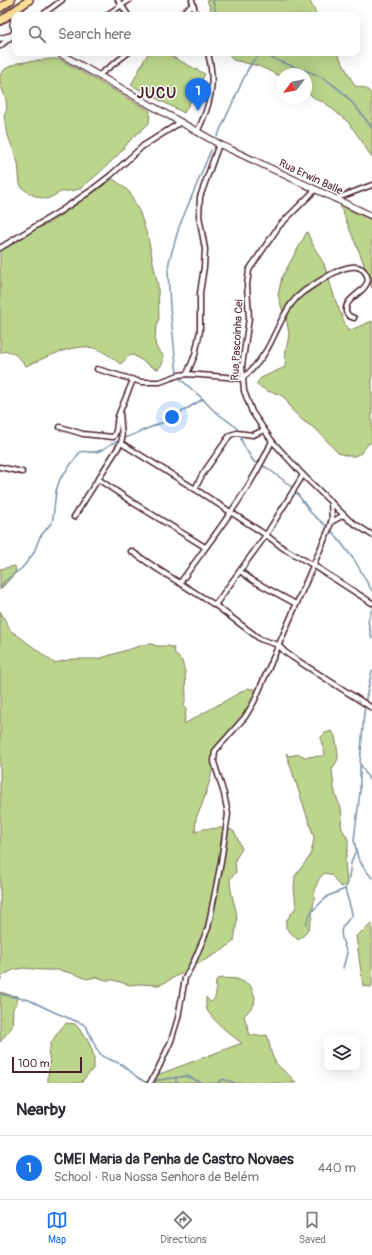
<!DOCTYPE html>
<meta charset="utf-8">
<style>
body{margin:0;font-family:Pangolin,sans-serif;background:#f2f2f3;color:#2b2b33}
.controls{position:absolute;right:12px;bottom:12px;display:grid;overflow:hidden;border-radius:8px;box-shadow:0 4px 16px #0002}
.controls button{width:36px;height:36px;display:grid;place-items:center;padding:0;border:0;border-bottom:1px solid #e1e1e2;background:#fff;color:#2b2b33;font:20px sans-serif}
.compass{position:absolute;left:276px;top:68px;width:36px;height:36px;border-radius:50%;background:#fff;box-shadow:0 4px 16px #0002;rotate:238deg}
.scale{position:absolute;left:12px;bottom:10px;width:70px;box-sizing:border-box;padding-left:4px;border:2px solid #4a1f2b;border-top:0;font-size:11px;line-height:14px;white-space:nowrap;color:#4a1f2b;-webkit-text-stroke:3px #fff;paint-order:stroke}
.you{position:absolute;left:172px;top:417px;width:14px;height:14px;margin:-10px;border:3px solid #fff;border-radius:50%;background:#1a73e8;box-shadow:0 0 0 6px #1a73e833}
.badge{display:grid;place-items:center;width:26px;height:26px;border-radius:50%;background:#1a73e8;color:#fff;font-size:13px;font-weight:700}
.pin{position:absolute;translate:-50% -33px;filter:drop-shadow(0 1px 2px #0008)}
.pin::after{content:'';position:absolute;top:21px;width:14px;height:12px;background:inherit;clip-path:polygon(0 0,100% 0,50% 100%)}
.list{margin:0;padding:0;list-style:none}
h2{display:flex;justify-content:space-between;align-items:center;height:52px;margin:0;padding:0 16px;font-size:17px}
h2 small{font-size:13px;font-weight:400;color:#7c7c81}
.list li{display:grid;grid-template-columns:26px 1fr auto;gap:12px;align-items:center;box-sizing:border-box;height:64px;padding:0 16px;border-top:1px solid #e1e1e2}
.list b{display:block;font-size:15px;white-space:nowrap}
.list p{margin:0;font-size:13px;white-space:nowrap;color:#7c7c81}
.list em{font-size:13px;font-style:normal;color:#7c7c81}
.icon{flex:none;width:22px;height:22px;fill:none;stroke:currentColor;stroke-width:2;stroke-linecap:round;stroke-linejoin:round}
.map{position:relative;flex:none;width:372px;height:1083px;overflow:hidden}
.search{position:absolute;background:#fff;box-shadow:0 4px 16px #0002;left:12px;right:12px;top:12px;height:44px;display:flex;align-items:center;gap:10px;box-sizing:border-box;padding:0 14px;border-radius:8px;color:#7c7c81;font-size:15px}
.sheet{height:116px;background:#fff}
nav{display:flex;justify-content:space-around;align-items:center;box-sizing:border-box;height:56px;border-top:1px solid #e1e1e2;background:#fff;font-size:11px;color:#7c7c81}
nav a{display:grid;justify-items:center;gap:2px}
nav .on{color:#1a73e8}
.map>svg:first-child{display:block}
</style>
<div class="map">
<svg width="372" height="1083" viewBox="0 0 372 1083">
<rect width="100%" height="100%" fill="#fff"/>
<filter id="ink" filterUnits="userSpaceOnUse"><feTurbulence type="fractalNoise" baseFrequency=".025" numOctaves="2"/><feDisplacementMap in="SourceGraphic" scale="8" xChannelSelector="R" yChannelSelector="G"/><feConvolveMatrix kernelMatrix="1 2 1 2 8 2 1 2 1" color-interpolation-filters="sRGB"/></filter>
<g filter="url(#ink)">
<!-- green -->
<g fill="#bbd58c" stroke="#827a5c">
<polygon points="207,0 309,0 317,15 213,15"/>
<polygon points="148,53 165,53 205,74 184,113 131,85"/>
<path d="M228,53H337L355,86C364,87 368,88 372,96V158L361,140L348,122L324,102L317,100L306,91V74H282V77L259,66L233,60Z"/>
<polygon points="51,59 59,59 150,111 149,123 142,130 133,137 117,156 97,175 81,188 76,190 61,192 47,199 38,197 31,194 22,188 20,184 18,163 6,130 4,114 7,109 6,100 0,83 0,75 5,69 17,63"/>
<path d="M113,179L123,186L130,193L140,213L148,238L158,286L159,318L156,328L155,341L156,347L163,355C164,360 163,365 158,369L154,368L133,355C126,356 126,361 120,364C114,359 102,350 94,348C72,343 46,358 26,366C19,358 11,347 0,353V249L33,230L48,224Z"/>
<polygon points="340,206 372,220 372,288 362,259"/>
<polygon points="307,232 314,247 324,264 336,302 348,331 372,321 372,442 368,444 361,453 355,456 348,456 338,453 317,430 302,420 292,410 285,398 279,394 267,391 256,384 261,378 285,367 286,350 289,335 287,322 282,309 278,295 282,277"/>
<polygon points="15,566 16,572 0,590 0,569"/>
<polygon points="0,611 11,631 20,637 54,663 73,659 98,659 143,645 152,644 157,646 168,646 174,648 175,654 182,661 185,672 186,697 184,705 186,710 184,724 248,688 257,690 260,695 245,719 232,734 219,748 215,758 210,780 202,805 196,818 195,832 203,829 221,828 232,830 235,833 242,849 235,860 236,872 230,879 231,891 236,911 237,921 234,941 223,950 164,983 159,985 138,984 130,985 113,980 106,980 96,977 87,979 75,974 58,970 42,970 24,968 13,970 2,976 0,981"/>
<path d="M332,731L335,736L338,753V759L332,770L334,788L336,796L341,808L342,818L341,824L342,829L348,839V848L345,861L347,884L342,887C333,883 337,875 325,873C306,884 322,926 298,940L286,928V921L296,907L294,888L295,876L310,856L313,844L314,837L286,753L289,756L299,754L305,757L323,756L325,754L321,741V737L325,733Z"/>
<polygon points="372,924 372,986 371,987 363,986 356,936"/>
<path d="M223,978L237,979L250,985L255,997L254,1005L244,1016L250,1035L259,1036L267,1035C270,1043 270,1052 274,1060C279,1069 290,1074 296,1083H153L157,1075L242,1043C233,1037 208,1017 206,1007C206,1004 206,1000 206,997L209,1001L211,1002C220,996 213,987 217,979Z"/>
<polygon points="0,992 10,995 18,996 17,1003 13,1008 12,1027 0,1042"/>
<path d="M66,1023L75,1024L80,1030L84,1037L87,1038L92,1050L94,1058V1066L92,1070L83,1080L82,1083H48C47,1071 52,1065 48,1052C51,1049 49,1046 51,1043C55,1036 60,1029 66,1023Z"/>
</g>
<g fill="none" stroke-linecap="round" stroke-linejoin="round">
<!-- stream -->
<g stroke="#7890a6" stroke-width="1.5">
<polyline points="214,0 213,2 217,15"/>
<path d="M261,53C271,58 281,62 292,66C302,70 313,72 323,78C343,89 359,110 372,128"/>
<polyline points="217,137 247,71 253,61 261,53"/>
<polyline points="211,150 179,227 169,262 168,270 170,307 177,374 179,378 203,399 213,410 236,427 244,446 254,462 267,468 282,479 294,489 311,513 332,531 355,561 372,591"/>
<path d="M0,587L5,581L22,568L27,562L33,554L40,537L52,522L53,518L56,491L60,479L80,452C85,450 88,453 93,452C101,452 105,448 111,444L168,420L203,399"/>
<polyline points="372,609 368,621 372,639"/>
<polyline points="372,671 366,698 364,713 360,764 360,792 354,840 358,858 364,868 372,878"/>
<polyline points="361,765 372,785"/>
<polyline points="306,924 311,912 328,896 345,889"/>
<polyline points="343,968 347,953 342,939 341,931 343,926 352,915 352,913 345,889 348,883 351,863 355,852"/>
<polyline points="0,994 29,1000 54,1012 83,1024 87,1028 96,1048 102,1056 123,1065 137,1077 145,1082 187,1076 202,1083"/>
<polyline points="176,1083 176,1077"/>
<path d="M218,1083C221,1076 229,1081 235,1083"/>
</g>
<defs>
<g id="street">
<polyline points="118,0 128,15"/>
<polyline points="192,0 196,15"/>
<polyline points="42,15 62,0"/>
<polyline points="107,15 129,0"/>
<polyline points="179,15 193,5"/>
<polyline points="0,46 10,38 15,30"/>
<polyline points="99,75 128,53"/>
<path d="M197,132C211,104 216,83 208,53"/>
<polyline points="315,190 279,226 249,270 247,285 249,318 242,366 244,391 252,412 272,441 303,475 349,520 372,535"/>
<polyline points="335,199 372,185"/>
<polyline points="0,248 62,210 89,192 111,175 143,146 181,122"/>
<path d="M97,369L141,382H160L179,375L187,374L226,377L242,379C251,371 260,361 266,351C275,336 281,317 292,303C300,292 312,286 323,279C332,274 340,268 351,267C361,266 366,270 368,280C365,294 344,297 346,312L349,316L354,318"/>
<polyline points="187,374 195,355 200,331 200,293 204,267 205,249 199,216 200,197 219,144"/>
<polyline points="120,412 122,439 121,443"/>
<path d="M60,427L83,434L113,437C118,432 116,423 118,416L133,380"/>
<polyline points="0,467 22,472"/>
<polyline points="98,479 132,502 205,547"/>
<polyline points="195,489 202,475 230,435 237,433 253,435 264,430"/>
<polyline points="74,517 121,443 195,489 266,535 283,548 313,565 372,603"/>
<polyline points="331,522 344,515"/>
<polyline points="131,551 159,570 215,605 260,639 278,645 285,652 292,657 372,708"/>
<polyline points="240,571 252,580 296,604"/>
<path d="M180,583C212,538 250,491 272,441"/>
<polyline points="215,605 266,535 303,475"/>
<polyline points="150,1083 159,1067 171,1041 178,1018 185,978 194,961 208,928 221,862 228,814 224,794 214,762 215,751 245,717 254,702 329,529 332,519 331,502"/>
</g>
<g id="secondary">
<polyline points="15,10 13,25 15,28"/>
<polyline points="0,38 3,38 15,35"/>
<polyline points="59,53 219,144 372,216"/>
</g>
<g id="highway">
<polyline points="0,8 11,0"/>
<polyline points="0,21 29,0"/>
</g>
</defs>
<!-- street casing -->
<use href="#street" stroke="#4a1f2b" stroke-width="7"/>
<!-- secondary casing -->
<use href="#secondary" stroke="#4a1f2b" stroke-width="8"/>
<!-- highway casing -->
<use href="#highway" stroke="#4a1f2b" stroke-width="10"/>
<!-- street -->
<use href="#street" stroke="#fff" stroke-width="4"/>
<!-- secondary -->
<use href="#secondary" stroke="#fff" stroke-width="5.5"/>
<!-- highway -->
<use href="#highway" stroke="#fbdf96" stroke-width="7"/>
</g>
</g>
<g text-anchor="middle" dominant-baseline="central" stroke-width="3" stroke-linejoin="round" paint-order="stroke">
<!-- street labels -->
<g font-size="11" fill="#4a1f2b" stroke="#fff">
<text transform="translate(311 177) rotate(25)">Rua Erwin Balle</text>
<text transform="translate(237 340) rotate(-87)">Rua Pascoinha Cei</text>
</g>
<!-- district labels -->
<g font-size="15" font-weight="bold" letter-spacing="1" fill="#4a1f2b" stroke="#fff">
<text x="157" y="93">JUCU</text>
</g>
</g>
</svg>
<div class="controls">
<button><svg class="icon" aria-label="layers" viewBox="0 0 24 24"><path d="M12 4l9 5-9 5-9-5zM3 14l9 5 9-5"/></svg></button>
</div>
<svg class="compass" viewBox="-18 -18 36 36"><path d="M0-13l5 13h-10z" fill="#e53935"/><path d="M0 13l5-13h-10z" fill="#7c7c81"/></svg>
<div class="scale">100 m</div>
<div class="you"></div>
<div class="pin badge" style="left:198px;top:111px">1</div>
<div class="search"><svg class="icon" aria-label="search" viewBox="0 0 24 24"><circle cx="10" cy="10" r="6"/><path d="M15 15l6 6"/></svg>Search here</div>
</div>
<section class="sheet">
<h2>Nearby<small></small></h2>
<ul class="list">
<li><span class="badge">1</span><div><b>CMEI Maria da Penha de Castro Novaes</b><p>School · Rua Nossa Senhora de Belém</p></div><em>440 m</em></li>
</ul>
</section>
<nav>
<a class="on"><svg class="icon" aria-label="map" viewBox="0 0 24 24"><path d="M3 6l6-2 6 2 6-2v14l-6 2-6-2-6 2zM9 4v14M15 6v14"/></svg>Map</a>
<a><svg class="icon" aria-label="directions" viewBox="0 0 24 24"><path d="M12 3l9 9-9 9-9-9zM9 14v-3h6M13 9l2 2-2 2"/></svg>Directions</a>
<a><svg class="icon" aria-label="saved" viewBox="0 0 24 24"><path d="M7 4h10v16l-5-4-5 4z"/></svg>Saved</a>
</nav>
